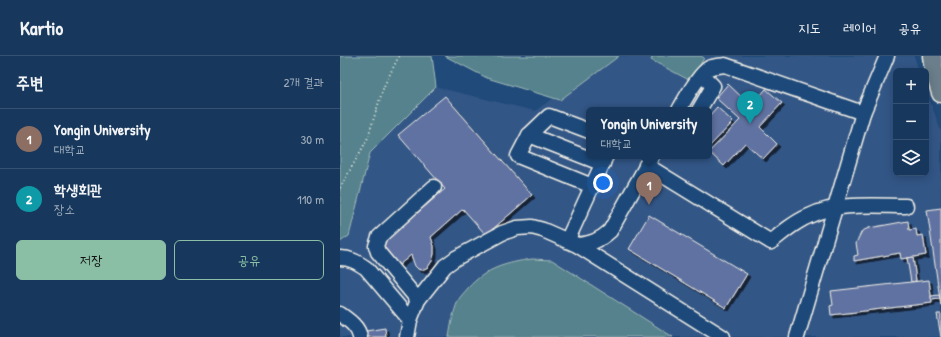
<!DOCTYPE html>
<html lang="ko">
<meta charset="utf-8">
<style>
body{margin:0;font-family:"Patrick Hand","Poor Story",sans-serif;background:#244365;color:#f1f3f6}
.controls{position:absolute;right:12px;top:12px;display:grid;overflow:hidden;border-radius:6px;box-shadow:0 2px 10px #0003}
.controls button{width:36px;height:36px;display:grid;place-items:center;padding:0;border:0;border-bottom:1px solid #365272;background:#17385c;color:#f1f3f6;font:20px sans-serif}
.you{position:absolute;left:263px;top:127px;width:14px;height:14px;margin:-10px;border:3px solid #fff;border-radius:50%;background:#1a73e8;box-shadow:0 0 0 6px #1a73e833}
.badge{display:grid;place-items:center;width:26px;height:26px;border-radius:50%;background:#8abfa5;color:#fff;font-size:13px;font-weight:700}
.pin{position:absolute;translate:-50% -33px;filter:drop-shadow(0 1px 2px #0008)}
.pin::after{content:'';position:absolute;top:21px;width:14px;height:12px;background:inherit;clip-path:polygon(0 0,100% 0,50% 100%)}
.popup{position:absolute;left:246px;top:51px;width:126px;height:52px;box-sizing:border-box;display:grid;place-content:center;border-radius:6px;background:#17385c;filter:drop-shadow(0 1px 3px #0005);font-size:13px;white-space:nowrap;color:#9eacbb}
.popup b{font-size:15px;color:#f1f3f6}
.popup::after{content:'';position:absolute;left:50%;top:100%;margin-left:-8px;border:8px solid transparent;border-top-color:#17385c}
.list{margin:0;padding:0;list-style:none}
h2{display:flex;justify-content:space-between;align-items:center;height:52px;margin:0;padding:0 16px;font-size:17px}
h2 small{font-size:13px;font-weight:400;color:#9eacbb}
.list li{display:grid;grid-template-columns:26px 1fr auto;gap:12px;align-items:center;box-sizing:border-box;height:60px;padding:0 16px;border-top:1px solid #365272}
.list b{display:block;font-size:15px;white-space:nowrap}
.list p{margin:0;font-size:13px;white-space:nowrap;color:#9eacbb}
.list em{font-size:13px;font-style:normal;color:#9eacbb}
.actions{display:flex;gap:8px;padding:12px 16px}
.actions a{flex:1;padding:9px 0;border:1px solid #8abfa5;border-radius:6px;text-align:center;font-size:14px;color:#8abfa5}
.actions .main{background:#8abfa5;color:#111}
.icon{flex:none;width:22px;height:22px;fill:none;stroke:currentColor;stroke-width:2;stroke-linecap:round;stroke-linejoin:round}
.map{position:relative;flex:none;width:601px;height:281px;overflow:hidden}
header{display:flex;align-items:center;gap:24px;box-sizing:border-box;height:56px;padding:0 20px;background:#17385c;border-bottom:1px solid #365272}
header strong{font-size:19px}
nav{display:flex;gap:22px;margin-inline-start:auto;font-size:14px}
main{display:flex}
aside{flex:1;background:#17385c}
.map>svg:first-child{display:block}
</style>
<header>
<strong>Kartio</strong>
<nav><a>지도</a><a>레이어</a><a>공유</a></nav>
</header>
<main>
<aside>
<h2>주변<small>2개 결과</small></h2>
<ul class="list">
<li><span class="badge" style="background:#8d6e63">1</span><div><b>Yongin University</b><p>대학교</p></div><em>30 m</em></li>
<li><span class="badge" style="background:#0f9aa8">2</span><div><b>학생회관</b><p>장소</p></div><em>110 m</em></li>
</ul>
<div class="actions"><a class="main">저장</a><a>공유</a></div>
</aside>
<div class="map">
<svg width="601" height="281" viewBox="0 0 601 281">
<defs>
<filter id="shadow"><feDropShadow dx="3" dy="3" stdDeviation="0" flood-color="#0009"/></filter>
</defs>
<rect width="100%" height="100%" fill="#1f4a7a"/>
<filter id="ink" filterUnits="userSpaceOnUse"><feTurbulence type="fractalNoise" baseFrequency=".025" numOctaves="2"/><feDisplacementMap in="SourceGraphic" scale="8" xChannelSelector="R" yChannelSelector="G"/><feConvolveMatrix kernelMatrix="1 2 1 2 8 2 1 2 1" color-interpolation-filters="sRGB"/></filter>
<g filter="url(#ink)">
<!-- built -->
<path fill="#335686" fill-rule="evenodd" d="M273,0H574L579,15H556V117H586V34L601,75V281H0V186L9,180L30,97L96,31L195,55ZM249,54H369V100H249Z"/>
<!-- green -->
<g fill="#54828c" stroke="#a4baba">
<polygon points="0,0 92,0 96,31 30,97 9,180 0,186"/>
<polygon points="105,0 279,0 220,44 147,22"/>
<polygon points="313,0 361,0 364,2 351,25 311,4"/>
<path d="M192,203L212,204L333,281H109C111,269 113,256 118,245C120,240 125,236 128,232C146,212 166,207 192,203Z"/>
</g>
<!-- building -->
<g fill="#6172a1" stroke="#f4f1e8" filter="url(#shadow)">
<polygon points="388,28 411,50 426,33 442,47 420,71 437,88 423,103 405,87 384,110 369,96 400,64 376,42"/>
<polygon points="105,40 192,139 146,179 123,153 91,181 94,190 94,198 92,205 88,211 82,214 78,213 75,210 71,199 58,210 40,189 105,133 58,79"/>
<polygon points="377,51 393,66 370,90 369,89 369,60"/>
<polygon points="601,152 601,250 587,154"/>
<polygon points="309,159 407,218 386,252 289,193"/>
<polygon points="568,165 569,174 576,173 577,180 583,179 586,199 561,203 560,197 514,205 514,200 518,199 516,187 522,175 529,172"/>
<polygon points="573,201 576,225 571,226 567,202"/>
<polygon points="589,224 592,247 491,259 490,250 493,249 491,235"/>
<polygon points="599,239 600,243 591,244 591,240"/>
<polygon points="597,258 601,258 601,281"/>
<polygon points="45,272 46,281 27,281 26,275"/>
</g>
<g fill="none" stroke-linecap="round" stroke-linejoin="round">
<defs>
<g id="minor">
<path d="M339,54C345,43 359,18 369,12C374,10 380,10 385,9L523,57"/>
<polyline points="359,54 373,30 362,19"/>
<polyline points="249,75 209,60 189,79 178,100 252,130"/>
<polyline points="189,79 263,108"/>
<path d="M306,109L431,186C443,176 455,166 469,160C497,146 535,150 566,150"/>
<polyline points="227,185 266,100"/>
<path d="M237,189C251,188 260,184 270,175L312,100"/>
<path d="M0,202C10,202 17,206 26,212L70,264"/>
<polyline points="78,244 38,196 36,190 39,181 94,131"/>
<path d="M0,258C8,264 18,270 20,281"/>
<polyline points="67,281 70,264 78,244 105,210 116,202 162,177 177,172 192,171 203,174 237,189 383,281"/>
<polyline points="457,281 523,57 547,0"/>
</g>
<polyline id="major" points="592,0 594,14 601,37"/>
</defs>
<!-- minor casing -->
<use href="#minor" stroke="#f4f1e8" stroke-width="17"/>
<!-- major casing -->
<use href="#major" stroke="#f4f1e8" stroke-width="21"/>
<!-- path -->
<polyline stroke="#f4f1e8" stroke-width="2" stroke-dasharray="1 3" stroke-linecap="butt" points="0,132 27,84 44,30 59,0"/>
<!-- minor -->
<use href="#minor" stroke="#1f4a7a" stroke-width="14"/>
<!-- major -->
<use href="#major" stroke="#6b7e8b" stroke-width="18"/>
</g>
</g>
</svg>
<div class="controls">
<button>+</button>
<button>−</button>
<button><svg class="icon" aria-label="layers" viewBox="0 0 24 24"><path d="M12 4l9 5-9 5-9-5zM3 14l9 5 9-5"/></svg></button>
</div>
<div class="you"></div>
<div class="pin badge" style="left:309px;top:149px;background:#8d6e63">1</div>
<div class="popup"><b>Yongin University</b>대학교</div>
<div class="pin badge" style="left:410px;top:68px;background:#0f9aa8">2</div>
</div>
</main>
